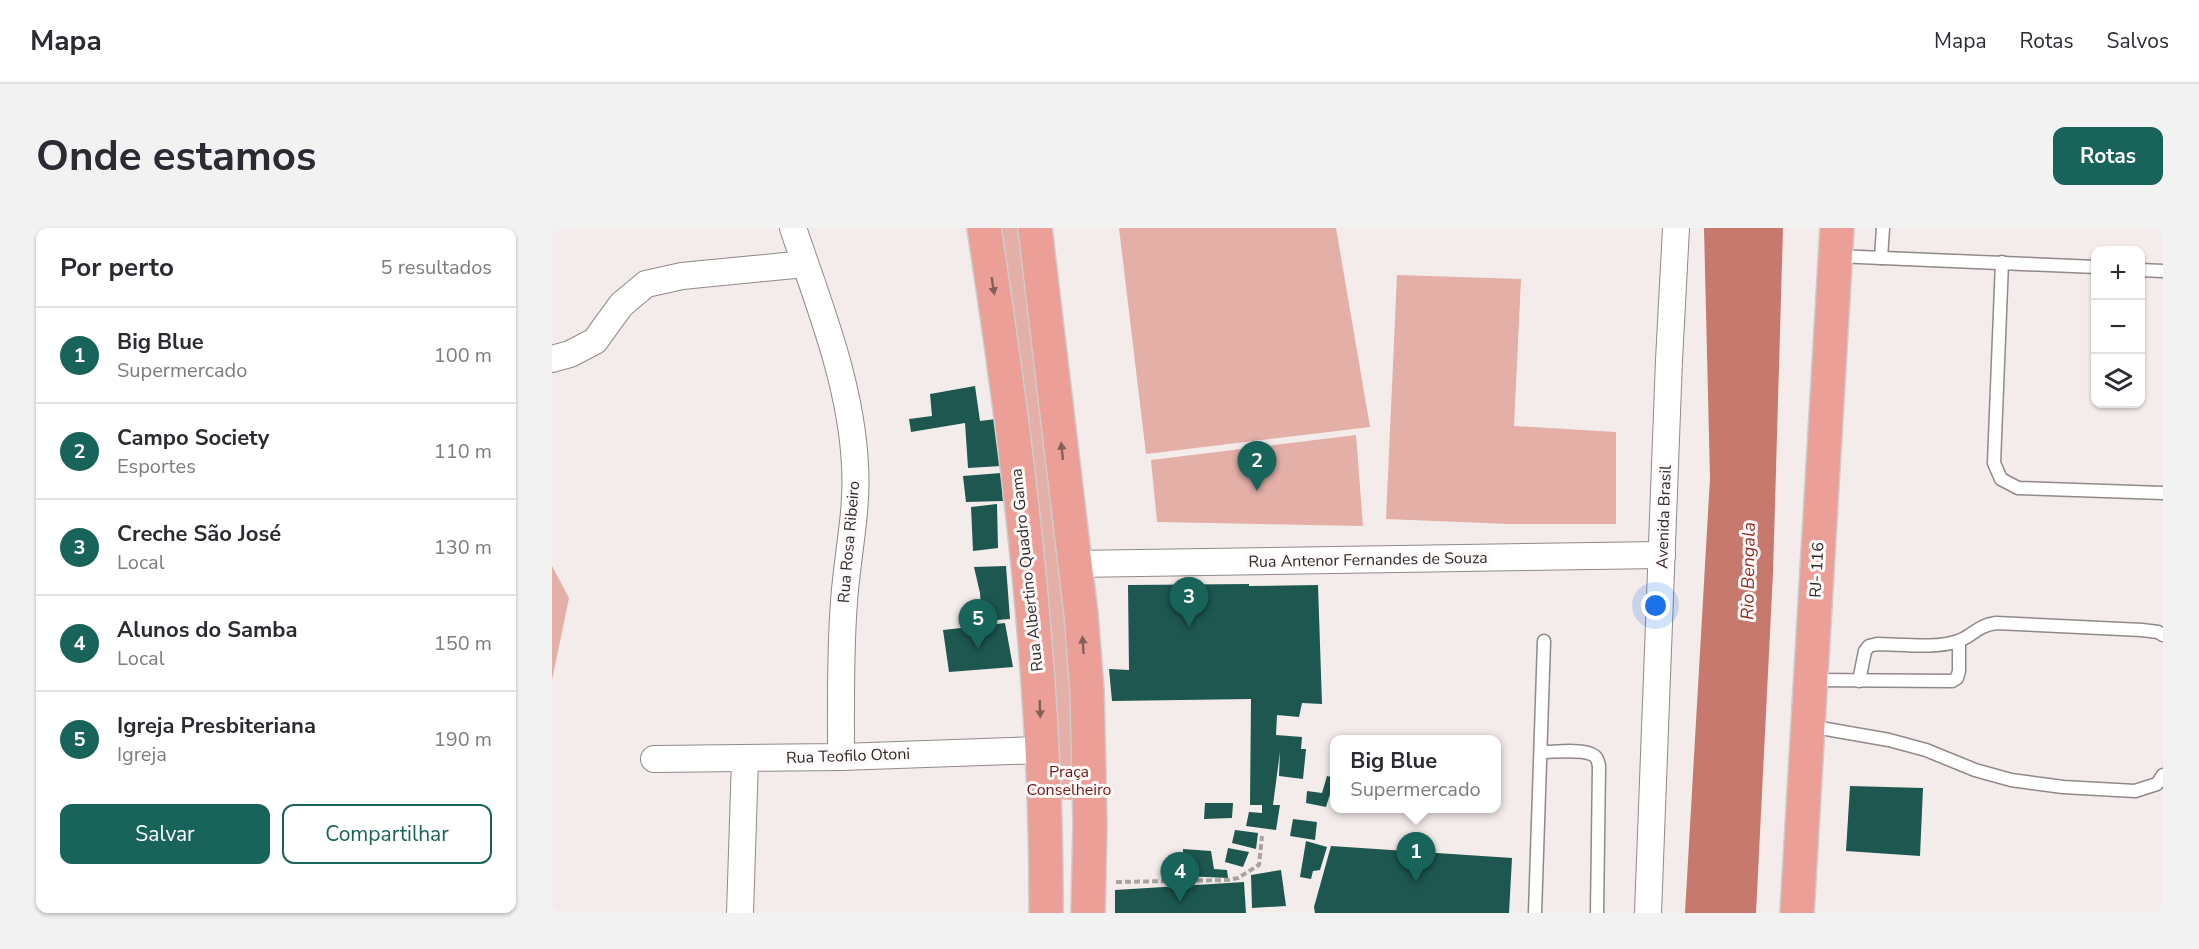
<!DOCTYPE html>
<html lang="pt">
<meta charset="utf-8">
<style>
body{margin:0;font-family:"Nunito Sans",sans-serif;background:#f2f2f3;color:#2b2b33}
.controls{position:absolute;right:18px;top:18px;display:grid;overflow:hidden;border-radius:12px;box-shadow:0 2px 4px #0004}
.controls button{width:54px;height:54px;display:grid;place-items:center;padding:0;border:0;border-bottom:2px solid #e1e1e2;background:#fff;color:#2b2b33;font:30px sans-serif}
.you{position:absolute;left:1104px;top:378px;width:21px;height:21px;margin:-15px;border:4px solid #fff;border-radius:50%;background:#1a73e8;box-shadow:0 0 0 9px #1a73e833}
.badge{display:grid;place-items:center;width:39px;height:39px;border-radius:50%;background:#18645b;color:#fff;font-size:20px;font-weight:700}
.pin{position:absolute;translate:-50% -50px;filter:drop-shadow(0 2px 3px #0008)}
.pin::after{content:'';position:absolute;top:32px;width:21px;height:18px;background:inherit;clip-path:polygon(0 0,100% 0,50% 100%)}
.popup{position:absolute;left:778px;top:507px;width:171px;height:78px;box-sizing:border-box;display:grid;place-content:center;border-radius:12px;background:#fff;filter:drop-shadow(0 2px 4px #0005);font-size:20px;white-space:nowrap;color:#7c7c81}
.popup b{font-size:22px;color:#2b2b33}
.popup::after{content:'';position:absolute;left:50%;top:100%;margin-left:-12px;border:12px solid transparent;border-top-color:#fff}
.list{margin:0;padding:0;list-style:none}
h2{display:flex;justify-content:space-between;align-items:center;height:78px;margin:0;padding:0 24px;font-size:26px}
h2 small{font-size:20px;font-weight:400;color:#7c7c81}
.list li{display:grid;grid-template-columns:39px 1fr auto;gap:18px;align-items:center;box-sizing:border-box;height:96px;padding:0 24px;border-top:2px solid #e1e1e2}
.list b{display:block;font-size:22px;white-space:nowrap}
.list p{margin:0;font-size:20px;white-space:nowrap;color:#7c7c81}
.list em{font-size:20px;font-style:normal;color:#7c7c81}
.actions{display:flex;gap:12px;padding:18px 24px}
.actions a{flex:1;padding:14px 0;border:2px solid #18645b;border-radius:12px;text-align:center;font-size:21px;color:#18645b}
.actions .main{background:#18645b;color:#fff}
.icon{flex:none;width:33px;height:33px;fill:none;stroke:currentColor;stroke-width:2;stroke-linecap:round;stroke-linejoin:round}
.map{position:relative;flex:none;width:1611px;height:685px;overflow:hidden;border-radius:12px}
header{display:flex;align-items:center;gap:36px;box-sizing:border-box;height:84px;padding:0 30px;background:#fff;border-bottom:2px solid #e1e1e2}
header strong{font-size:28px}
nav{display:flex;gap:33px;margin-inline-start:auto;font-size:21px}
.intro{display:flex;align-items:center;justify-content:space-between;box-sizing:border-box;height:144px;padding:0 36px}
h1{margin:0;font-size:42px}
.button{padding:15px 27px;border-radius:12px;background:#18645b;color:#fff;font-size:21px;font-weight:700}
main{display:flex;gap:36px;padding:0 36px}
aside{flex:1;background:#fff;border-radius:12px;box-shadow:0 2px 4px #0004}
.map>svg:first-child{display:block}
</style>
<header>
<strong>Mapa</strong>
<nav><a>Mapa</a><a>Rotas</a><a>Salvos</a></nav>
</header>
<div class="intro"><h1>Onde estamos</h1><a class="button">Rotas</a></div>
<main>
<aside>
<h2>Por perto<small>5 resultados</small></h2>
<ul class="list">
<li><span class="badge">1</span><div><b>Big Blue</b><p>Supermercado</p></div><em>100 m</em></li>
<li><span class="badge">2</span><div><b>Campo Society</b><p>Esportes</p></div><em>110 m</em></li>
<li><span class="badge">3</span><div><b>Creche São José</b><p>Local</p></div><em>130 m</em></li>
<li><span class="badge">4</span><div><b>Alunos do Samba</b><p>Local</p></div><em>150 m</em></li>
<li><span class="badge">5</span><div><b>Igreja Presbiteriana</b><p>Igreja</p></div><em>190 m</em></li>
</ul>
<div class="actions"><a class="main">Salvar</a><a>Compartilhar</a></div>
</aside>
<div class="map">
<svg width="1611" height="685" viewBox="0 0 1611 685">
<rect width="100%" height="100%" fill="#f4eceb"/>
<!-- green -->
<g fill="#e3afa7">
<polygon points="442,0 475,0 537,574 499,570"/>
<polygon points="567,0 784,0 818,199 594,226"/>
<polygon points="845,47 969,51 962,198 1064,204 1064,296 957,296 834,291"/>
<polygon points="804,207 811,298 605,294 599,232"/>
<polygon points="0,338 17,370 0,452"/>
</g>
<!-- water -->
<polygon fill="#c7796e" points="1152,0 1231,0 1221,345 1204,685 1133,685 1158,250"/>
<!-- building -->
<g fill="#1d5750">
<polygon points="423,158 428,193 444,191 449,238 416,240 413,195 359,204 357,191 380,188 378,166"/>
<polygon points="449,245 451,273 414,274 411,248"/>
<polygon points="445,276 446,320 421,323 419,279"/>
<polygon points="454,338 458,391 430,393 428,365 422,339"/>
<polygon points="697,356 697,358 766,357 770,476 750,475 747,489 725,487 724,507 750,509 749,521 754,521 751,551 727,548 728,524 721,577 728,577 724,602 694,598 697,584 710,585 710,577 698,577 699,471 560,473 557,441 577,442 576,357"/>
<polygon points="453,395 461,439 397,444 391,402"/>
<polygon points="775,548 783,550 774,579 754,575 755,563 770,565"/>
<polygon points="1298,558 1371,560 1368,628 1294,623"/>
<polygon points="653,575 681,575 680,590 652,591"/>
<polygon points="741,591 765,594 763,612 738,608"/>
<polygon points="683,602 706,605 704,621 680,615"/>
<polygon points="754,613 775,619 768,642 761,643 759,651 748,649"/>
<polygon points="779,618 960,630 957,685 763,685 762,679"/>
<polygon points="676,620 697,624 691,639 673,634"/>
<polygon points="631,621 659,623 662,641 675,642 676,650 632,648"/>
<polygon points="729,642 734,678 700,680 699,647"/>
<polygon points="692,654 694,685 563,685 563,662"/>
</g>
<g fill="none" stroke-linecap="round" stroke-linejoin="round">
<defs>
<g id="service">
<polyline points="1284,28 1544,39"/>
<polyline points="1329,30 1331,0"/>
<polyline points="1450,34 1442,235 1449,251 1466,260 1611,265"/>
<polyline points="1588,42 1611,43"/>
<polyline points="1258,452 1400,453 1405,450 1407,443 1407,413"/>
<path d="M1307,453L1313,423L1317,418L1325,416C1347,416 1385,421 1406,413C1421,408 1424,398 1444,395L1590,402L1606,404L1611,407"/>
<polyline points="1257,498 1337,512 1374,522 1423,542 1459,552 1511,559 1583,563 1605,556 1611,547"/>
<path d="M990,524C1002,524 1028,521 1039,526C1045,528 1046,533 1047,538L1045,685"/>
<polyline points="983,685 992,413"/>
</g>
<g id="minor">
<path d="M241,0C267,77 299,155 303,237C306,283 295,328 292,374C288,425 289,477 289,529"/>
<polyline points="0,131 18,126 43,113 69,77 94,56 130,48 253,36"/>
<polyline points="522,336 1110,327"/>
<polyline points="102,531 289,529 489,522"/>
<polyline points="188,685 193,531"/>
<polyline points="1096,685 1117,132 1124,0"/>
</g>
<g id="primary">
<path d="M432,0C467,227 495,455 494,685"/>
<polyline points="483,0 529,386 535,463 538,596 536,685"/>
<polyline points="1245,685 1285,0"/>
</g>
</defs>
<!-- service casing -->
<use href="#service" stroke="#908988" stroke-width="15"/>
<!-- minor casing -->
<use href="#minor" stroke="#908988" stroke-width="28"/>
<!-- primary casing -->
<use href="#primary" stroke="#cdcccc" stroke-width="36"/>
<!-- path -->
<polyline stroke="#a9a3a2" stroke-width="4" stroke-dasharray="6 3" stroke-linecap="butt" points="564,654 676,652 686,650 707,637 710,608"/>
<!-- service -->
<use href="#service" stroke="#fff" stroke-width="12"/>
<!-- minor -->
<use href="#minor" stroke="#fff" stroke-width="26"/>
<!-- primary -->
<use href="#primary" stroke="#ec9f97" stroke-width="33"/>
</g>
<!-- one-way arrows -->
<defs><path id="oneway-solid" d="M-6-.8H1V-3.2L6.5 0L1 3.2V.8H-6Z" transform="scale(1.5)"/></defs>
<g fill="#845f5b">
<use href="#oneway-solid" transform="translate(441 58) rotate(81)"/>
<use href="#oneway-solid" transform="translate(510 223) rotate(-96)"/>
<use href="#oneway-solid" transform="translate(531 417) rotate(-94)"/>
<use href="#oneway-solid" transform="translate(488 481) rotate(88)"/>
</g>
<g text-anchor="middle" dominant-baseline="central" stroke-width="6" stroke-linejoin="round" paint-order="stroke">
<!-- street labels -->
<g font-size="16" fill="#2e2b2a" stroke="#fffaf9">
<text transform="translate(1112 289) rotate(-88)">Avenida Brasil</text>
<text transform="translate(297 314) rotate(-85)">Rua Rosa Ribeiro</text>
<text transform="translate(816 332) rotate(-1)">Rua Antenor Fernandes de Souza</text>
<text transform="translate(475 342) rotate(-96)">Rua Albertino Quadro Gama</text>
<text transform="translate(1265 342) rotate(-87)">RJ- 116</text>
<text transform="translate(296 528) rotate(-2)">Rua Teofilo Otoni</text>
</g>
<!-- park labels -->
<g font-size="16" fill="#741510" stroke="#fffaf9">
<text x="517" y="544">Praça<tspan x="517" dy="18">Conselheiro</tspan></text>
</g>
<!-- water labels -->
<g font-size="18" font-style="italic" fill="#8e2f26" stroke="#fffaf9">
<text transform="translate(1196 343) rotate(-89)">Rio Bengala</text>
</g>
</g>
</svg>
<div class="controls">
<button>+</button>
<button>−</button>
<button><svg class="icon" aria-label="layers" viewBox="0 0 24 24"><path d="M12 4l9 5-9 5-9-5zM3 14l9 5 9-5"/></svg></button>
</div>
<div class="you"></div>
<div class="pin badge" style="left:864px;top:654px">1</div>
<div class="popup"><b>Big Blue</b>Supermercado</div>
<div class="pin badge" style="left:705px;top:263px">2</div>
<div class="pin badge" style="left:637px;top:399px">3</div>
<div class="pin badge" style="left:628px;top:674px">4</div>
<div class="pin badge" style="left:426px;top:421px">5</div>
</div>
</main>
